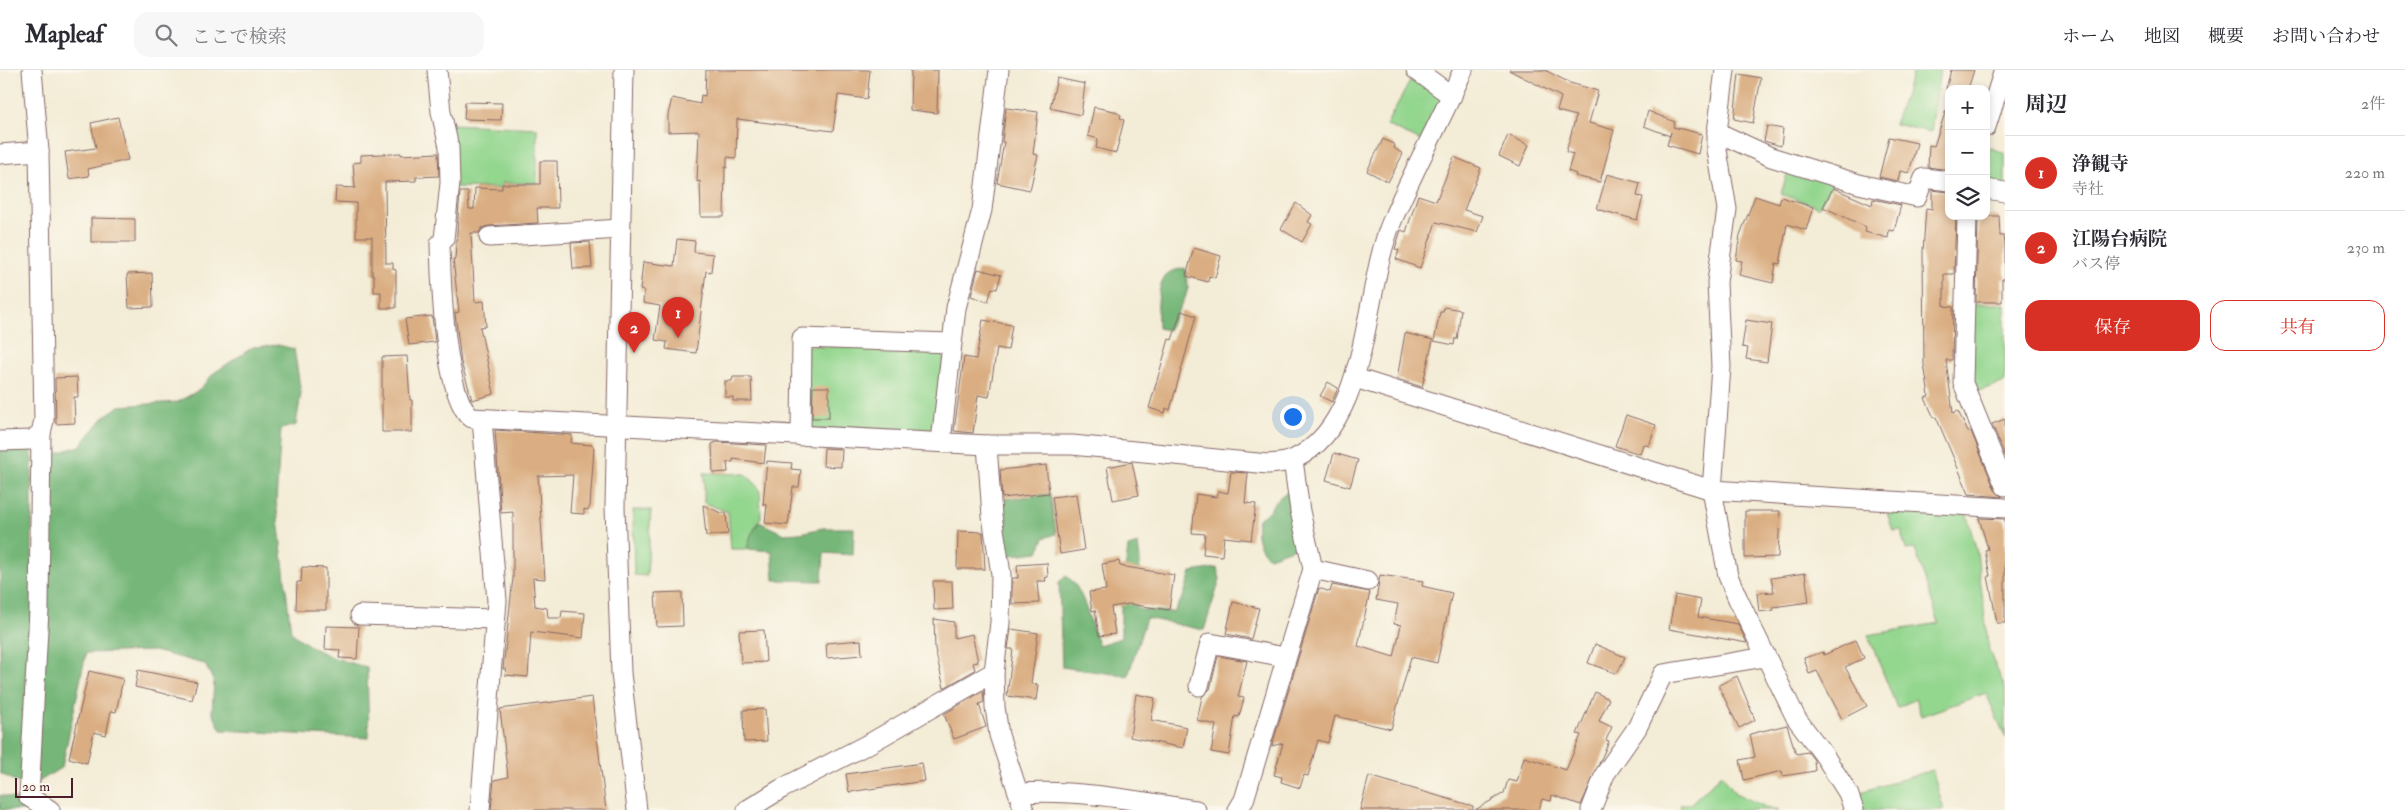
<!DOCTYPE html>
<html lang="ja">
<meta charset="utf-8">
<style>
body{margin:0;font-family:"IM FELL Double Pica","Noto Serif JP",serif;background:#f7f7f7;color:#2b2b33}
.controls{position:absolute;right:15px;top:15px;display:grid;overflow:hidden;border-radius:10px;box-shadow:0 2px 8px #0003}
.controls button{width:45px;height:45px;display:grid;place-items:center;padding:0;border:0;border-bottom:1px solid #e1e1e2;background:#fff;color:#2b2b33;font:25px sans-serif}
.scale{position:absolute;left:15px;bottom:12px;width:58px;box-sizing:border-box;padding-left:5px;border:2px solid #4a1f2b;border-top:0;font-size:14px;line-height:18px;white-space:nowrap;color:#4a1f2b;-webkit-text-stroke:4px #fbf7ec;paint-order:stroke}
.you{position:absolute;left:1292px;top:346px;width:18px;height:18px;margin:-12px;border:4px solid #fff;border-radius:50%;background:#1a73e8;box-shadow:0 0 0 8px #1a73e833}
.badge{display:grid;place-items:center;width:32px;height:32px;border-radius:50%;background:#d93025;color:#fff;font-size:16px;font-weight:700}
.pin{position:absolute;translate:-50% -41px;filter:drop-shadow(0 1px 2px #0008)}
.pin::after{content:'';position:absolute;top:26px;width:18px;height:15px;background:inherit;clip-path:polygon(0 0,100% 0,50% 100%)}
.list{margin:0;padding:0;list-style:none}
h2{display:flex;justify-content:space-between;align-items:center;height:65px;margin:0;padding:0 20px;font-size:21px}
h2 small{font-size:16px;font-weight:400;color:#7c7c81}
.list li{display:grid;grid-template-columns:32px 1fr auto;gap:15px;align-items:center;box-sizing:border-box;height:75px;padding:0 20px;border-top:1px solid #e1e1e2}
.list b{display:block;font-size:19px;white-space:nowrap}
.list p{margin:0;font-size:16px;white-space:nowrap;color:#7c7c81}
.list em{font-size:16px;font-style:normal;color:#7c7c81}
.actions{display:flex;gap:10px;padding:15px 20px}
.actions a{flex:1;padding:11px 0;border:1px solid #d93025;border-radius:15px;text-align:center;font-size:18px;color:#d93025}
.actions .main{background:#d93025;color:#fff}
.icon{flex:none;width:28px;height:28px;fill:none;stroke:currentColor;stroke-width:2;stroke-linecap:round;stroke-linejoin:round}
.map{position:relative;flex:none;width:2005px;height:740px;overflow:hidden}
header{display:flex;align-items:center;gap:30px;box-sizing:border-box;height:70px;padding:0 25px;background:#fff;border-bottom:1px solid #e1e1e2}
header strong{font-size:24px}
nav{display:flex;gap:28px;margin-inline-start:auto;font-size:18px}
.search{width:350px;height:45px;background:#f7f7f7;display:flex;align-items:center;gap:12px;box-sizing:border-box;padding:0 18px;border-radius:15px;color:#7c7c81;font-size:19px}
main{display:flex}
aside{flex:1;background:#fff}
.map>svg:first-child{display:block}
</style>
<header>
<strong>Mapleaf</strong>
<div class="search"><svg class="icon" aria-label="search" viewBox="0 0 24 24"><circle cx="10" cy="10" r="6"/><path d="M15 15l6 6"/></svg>ここで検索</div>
<nav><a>ホーム</a><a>地図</a><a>概要</a><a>お問い合わせ</a></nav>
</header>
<main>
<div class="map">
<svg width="2005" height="740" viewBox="0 0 2005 740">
<rect width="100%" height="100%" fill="#fbf7ec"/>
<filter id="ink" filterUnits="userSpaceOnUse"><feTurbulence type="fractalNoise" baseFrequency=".02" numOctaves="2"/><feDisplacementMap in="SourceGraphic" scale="10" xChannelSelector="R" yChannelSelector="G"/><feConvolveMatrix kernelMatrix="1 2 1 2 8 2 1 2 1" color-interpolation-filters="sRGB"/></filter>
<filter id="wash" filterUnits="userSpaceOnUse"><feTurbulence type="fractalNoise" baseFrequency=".0096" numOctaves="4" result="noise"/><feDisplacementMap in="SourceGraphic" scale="20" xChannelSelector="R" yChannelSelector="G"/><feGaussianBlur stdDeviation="1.12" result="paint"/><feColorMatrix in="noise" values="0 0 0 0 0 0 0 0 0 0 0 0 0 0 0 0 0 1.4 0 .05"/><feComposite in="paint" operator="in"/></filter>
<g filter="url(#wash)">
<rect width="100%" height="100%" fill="#f3ecd6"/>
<!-- green -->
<g fill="#93d68e" stroke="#6e7a5c">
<polygon points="1914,0 1940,0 1931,62 1894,54"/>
<polygon points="1414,4 1441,28 1421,71 1386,55"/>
<polygon points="450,54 537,58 537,113 502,113 502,118 454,117"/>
<polygon points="1988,77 2005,83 2005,115 1986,111"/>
<polygon points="1789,98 1834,111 1819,137 1781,124"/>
<polygon points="1974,234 2005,234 2005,312 1976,322 1971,311"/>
<polygon points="807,276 945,277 934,366 806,359"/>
<polygon points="704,403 745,404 757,415 760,422 761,447 751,465 747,479 731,479 728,442 704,433"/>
<polygon points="1885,436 1966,441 1977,483 1989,581 2005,618 2005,667 1986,623 1921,646 1915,629 1897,638 1868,565 1939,553 1915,479 1906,480 1901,460 1893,461"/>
<polygon points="633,440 651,440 647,506 634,505"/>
<polygon points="1932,700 1944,740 1864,740 1858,723"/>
<polygon points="1722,704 1735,723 1768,738 1779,740 1680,740 1681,734 1690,734"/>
</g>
<!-- forest -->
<g fill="#76b779" stroke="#606b52">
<path d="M1185,198L1188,218L1185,228L1168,260L1158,258C1158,242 1155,213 1170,202C1174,200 1181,199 1185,198Z"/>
<path d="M278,275L294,279L301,323L296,355L281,359L276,431L291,562C315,582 336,590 367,597L369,668L221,660L212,642L214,612L205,594L154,581L86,583L62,697L37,713L48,386L80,376L105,346L119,336L178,332L199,320L214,303L253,277Z"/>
<polygon points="0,375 32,376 32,563 22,715 0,703"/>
<path d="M1293,420L1303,475L1269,487C1258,479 1254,462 1258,449C1275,440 1273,426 1293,420Z"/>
<polygon points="1050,424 1056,464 1044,468 1038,482 1004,486 998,430"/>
<polygon points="759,452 784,464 800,463 823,458 854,458 853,485 824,483 822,511 774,510 772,481 747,479 751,465"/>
<path d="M1138,474L1140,490L1135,534L1141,540L1174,542L1184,525L1191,502L1217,498L1220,509L1204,560L1146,548L1128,606L1062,597L1059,512L1066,506C1084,516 1090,557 1099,575L1121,568V533L1128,477Z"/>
<polygon points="0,725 16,729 31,740 0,740"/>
</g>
<g id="blocks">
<!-- building -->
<g fill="#daae82">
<polygon points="706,0 870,0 867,29 838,25 833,61 737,49 736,88 727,87 727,98 725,97 724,147 701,147 700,111 697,112 699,61 668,62 668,45 672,28 700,34 701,25 705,26"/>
<polygon points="911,0 938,0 937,43 910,40"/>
<polygon points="1509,0 1545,0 1570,13 1598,21 1589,53 1614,60 1600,112 1575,106 1576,104 1568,101 1573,84 1566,82 1576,46 1557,41 1561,27"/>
<polygon points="1951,0 1974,0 1968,19 1946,19"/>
<polygon points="1739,4 1761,8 1753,53 1734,49"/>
<polygon points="1057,8 1085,14 1081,45 1050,38"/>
<polygon points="465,32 502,33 501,50 464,49"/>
<polygon points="1094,37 1114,41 1121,45 1120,48 1124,50 1116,83 1096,78 1098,69 1088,66"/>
<polygon points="1006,38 1038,42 1033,84 1038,85 1030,120 997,113 1004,72 1002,72"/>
<polygon points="1946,40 1949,40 1949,100 1928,97 1929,75 1934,76"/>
<polygon points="1648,41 1675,52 1673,57 1702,64 1698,84 1667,75 1671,62 1670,66 1644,56"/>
<polygon points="118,47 128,90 88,99 89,106 69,109 65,82 96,78 91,53"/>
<polygon points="1767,56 1783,59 1781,76 1764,71"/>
<polygon points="1508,65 1529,75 1520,96 1499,86"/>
<polygon points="1889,67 1917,73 1909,103 1900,101 1898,111 1879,107"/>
<polygon points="1383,69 1395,75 1394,78 1403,84 1388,112 1367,101"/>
<polygon points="401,83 401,85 438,83 439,106 416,107 416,111 385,112 386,193 393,193 393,199 396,200 396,238 381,238 381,222 374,222 374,205 372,205 372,167 356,167 356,133 335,132 336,117 355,118 353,93 361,92 361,85"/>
<polygon points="1454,87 1481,98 1464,140 1483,146 1477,162 1436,152 1420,198 1396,189 1399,180 1395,179 1401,160 1406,162 1418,125 1436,131"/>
<polygon points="540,91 557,91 558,138 537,138 538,153 488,156 482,158 479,163 471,163 475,232 484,231 486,256 480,257 494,324 472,330 461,292 455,243 459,242 453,189 455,189 460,122 468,122 469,139 474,139 475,118 502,119 502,114 540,114"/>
<polygon points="1607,104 1640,113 1637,126 1643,127 1637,150 1597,139"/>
<polygon points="1833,118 1872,135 1873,129 1901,135 1894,161 1889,160 1888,168 1865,162 1866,157 1823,137"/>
<polygon points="1932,120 1949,122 1949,146 1956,146 1954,204 1944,204 1944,236 1953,237 1952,290 1946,290 1953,343 1958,341 1968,362 1971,361 1995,420 2002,427 1969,424 1936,347 1934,348 1925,328 1929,326 1924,294 1923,181 1926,138 1932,139"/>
<polygon points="1755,126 1779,134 1781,127 1813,137 1806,160 1787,154 1780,194 1776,193 1773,213 1739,205 1742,191 1736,190 1740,165"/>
<polygon points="1296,133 1312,145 1308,152 1312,154 1302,172 1281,159"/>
<polygon points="1978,146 1999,146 2000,166 2004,166 2005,176 2005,209 2002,209 2002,232 1976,232"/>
<polygon points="91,148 135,149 135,172 91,172"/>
<polygon points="677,169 695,171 694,182 713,184 711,202 706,201 696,283 666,279 667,272 655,270 660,236 643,233 644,221 640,220 643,192 674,196"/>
<polygon points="590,172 592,198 573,199 571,173"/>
<polygon points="1194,178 1221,186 1215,208 1209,206 1208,212 1186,206"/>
<polygon points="978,199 1001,205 997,219 992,218 988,232 971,226"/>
<polygon points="152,203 153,237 129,238 127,204"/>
<polygon points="1444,237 1461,240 1457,270 1455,268 1454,275 1434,271 1440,242 1443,242"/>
<polygon points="1181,241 1196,246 1170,340 1166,338 1165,343 1149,338 1169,269 1172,270"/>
<polygon points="432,246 435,272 409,275 405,249"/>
<polygon points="983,250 1012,255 1008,280 997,278 989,327 978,325 973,363 954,361 964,287 976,289"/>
<polygon points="1746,250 1772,254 1767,292 1746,289 1748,278 1742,277"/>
<polygon points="1405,263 1433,270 1422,317 1397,309"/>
<polygon points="407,286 410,330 412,330 412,362 382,362 382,287"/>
<polygon points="77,307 78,327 74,327 75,353 56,354 55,308"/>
<polygon points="733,307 751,307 752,331 733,331 733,327 725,327 725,311 732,311"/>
<polygon points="1328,312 1338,318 1332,332 1320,326"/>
<polygon points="813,317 829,317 829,348 812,348"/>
<polygon points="1626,345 1656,355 1649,376 1643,374 1640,384 1615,376"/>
<polygon points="2005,349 2005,386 1992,354"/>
<polygon points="495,360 572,365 571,373 592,375 594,378 590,436 588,440 584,439 584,444 570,443 573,405 538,406 545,509 533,508 535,536 547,538 548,548 561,548 562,541 585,543 583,568 531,562 528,607 505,605 506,599 503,599 513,508 513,442 501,443"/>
<polygon points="717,372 766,375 764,393 733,389 733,392 727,392 728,402 713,403 712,374"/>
<polygon points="824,378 842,379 841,397 823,396"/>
<polygon points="1334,383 1358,390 1350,417 1326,410"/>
<polygon points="767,391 792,393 791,399 801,400 799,417 793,417 788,455 765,453 767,435 763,434"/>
<polygon points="1132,392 1139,425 1113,430 1107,397"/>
<polygon points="1046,395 1049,423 1002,428 1000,400"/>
<polygon points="1231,402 1248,403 1245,433 1256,434 1251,470 1224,467 1222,486 1203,484 1205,464 1192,463 1196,424 1217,427 1218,421 1228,423"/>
<polygon points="1076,424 1084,480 1060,484 1052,427"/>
<polygon points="703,435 721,443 726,443 728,464 706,466"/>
<polygon points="1745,441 1780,441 1778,487 1745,488"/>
<polygon points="1979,448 2005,449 2005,553 1997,553 1988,506 1990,506 1985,480 1988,479"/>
<polygon points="958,461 983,462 985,499 957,499"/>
<polygon points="1119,491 1120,496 1174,505 1169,540 1129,534 1111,537 1115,564 1099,566 1095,540 1092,541 1089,522 1106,520 1102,494"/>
<polygon points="1047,493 1048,507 1045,508 1046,511 1037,511 1039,533 1012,534 1012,508 1018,508 1017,495"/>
<polygon points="302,497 326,498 326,540 296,540 297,512 301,512"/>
<polygon points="1805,503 1809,532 1773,537 1774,540 1759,542 1757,523 1774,522 1771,508"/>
<polygon points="1380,505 1423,511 1422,516 1452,523 1437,593 1411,587 1391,659 1335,646 1328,673 1318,670 1308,706 1304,705 1300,718 1281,712 1282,707 1274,705 1283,673 1272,676 1319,518 1330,522 1332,515 1370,522 1358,576 1394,587 1401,555 1394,554 1398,534 1376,530"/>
<polygon points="933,511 952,511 953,539 934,540"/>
<polygon points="682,522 683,556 657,557 655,523"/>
<polygon points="1675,525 1701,530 1698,547 1738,554 1747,573 1669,559"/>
<polygon points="1233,532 1259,538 1251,569 1226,564"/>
<polygon points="934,549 954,552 954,568 972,564 978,592 973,593 975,600 944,618 935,579"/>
<polygon points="326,556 359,557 357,589 339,588 340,580 325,579"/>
<polygon points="1011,559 1038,563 1031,614 1038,615 1036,630 1007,626 1013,579 1008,579"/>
<polygon points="764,560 766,592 741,593 739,561"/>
<polygon points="861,570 862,585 827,588 826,573"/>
<polygon points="1856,570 1864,588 1845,597 1867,636 1842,649 1817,601 1809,604 1804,588 1823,582 1824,585"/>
<polygon points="1595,574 1625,587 1618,602 1615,603 1588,593"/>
<polygon points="1218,586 1247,591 1238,627 1244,628 1239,647 1235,646 1229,685 1211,682 1216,655 1197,650 1202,627 1210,619"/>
<polygon points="138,600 197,612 192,630 135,617"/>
<polygon points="89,601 123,609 116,642 111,641 106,665 94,662 87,693 69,688"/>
<polygon points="1737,606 1755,650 1739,658 1719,617 1719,615"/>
<polygon points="983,621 984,632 979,634 986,657 954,669 944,644"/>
<polygon points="1595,622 1609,629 1599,651 1612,657 1606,670 1609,671 1581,735 1552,725 1551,731 1542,729 1539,740 1475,740 1504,723 1508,710 1517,712 1524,687 1566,700 1581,665 1577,664"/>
<polygon points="1136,624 1155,628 1151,650 1187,657 1183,678 1130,667"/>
<polygon points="592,627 606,740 491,740 494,710 508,707 500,639"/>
<polygon points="765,639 767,671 744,672 743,640"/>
<polygon points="1787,655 1796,684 1808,682 1814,690 1815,701 1783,706 1782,701 1744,710 1740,690 1755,687 1750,664"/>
<polygon points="922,693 925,711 849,722 846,704"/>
<polygon points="1369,706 1473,736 1473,740 1360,740"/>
</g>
</g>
</g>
<g filter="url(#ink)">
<use href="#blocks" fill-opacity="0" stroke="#856767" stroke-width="1"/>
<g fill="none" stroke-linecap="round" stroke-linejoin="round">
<defs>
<g id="minor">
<path d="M437,0L441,42L449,77L450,113L444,169L440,174C441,208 444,330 472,348L987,375H1072L1268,394C1277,393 1287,393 1294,389C1371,353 1362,222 1392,151C1413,100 1441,51 1463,0"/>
<polyline points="624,0 615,437 621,603 637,740"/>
<polyline points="1416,0 1452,26"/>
<polyline points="1725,0 1717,62 1717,80 1727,139 1717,212 1721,297 1712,420 1728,506 1738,529 1796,648 1824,685 1848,723 1854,740"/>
<polyline points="1986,57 2004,0"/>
<polyline points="1717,62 1771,87 1859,114 1917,127 1924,108 1949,111"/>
<polyline points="0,84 39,81"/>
<polyline points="1986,119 2005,122"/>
<polyline points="1967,146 1963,313 2005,416"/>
<polyline points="489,167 621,159"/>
<polyline points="1355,308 1712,420 2005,438"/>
<polyline points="41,363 39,540 29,727 50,740"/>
<polyline points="801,366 802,268 951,273"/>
<polyline points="0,371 32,370 41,363 44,350 39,81 32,0"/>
<polyline points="941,372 956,238 982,140 999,0"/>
<polyline points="987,375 992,446 1001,504 1000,553 994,602 995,637 999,665 1024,740"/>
<polyline points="1313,499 1368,511"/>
<polyline points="360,545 495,549"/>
<polyline points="1199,616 1210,573 1285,587"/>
<path d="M1020,723C1079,719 1138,731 1196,740"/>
<polyline points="480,740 497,531 482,349"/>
<polyline points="747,740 781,719 872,672 994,602"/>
<polyline points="1238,740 1244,730 1313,499 1300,441 1293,390"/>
<polyline points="1591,740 1605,704 1637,658 1663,604 1765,587"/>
</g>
</defs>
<!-- minor casing -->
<use href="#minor" stroke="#856767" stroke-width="21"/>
<!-- minor -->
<use href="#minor" stroke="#fff" stroke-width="19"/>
</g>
</g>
</svg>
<div class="controls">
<button>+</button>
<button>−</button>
<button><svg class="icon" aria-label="layers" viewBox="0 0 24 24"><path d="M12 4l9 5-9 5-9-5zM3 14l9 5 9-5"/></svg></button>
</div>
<div class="scale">20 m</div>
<div class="you"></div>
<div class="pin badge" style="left:678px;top:268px">1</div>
<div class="pin badge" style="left:634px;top:283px">2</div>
</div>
<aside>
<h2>周辺<small>2件</small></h2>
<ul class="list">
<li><span class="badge">1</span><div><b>浄観寺</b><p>寺社</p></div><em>220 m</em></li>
<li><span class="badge">2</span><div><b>江陽台病院</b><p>バス停</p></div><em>230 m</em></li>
</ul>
<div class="actions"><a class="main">保存</a><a>共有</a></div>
</aside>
</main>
